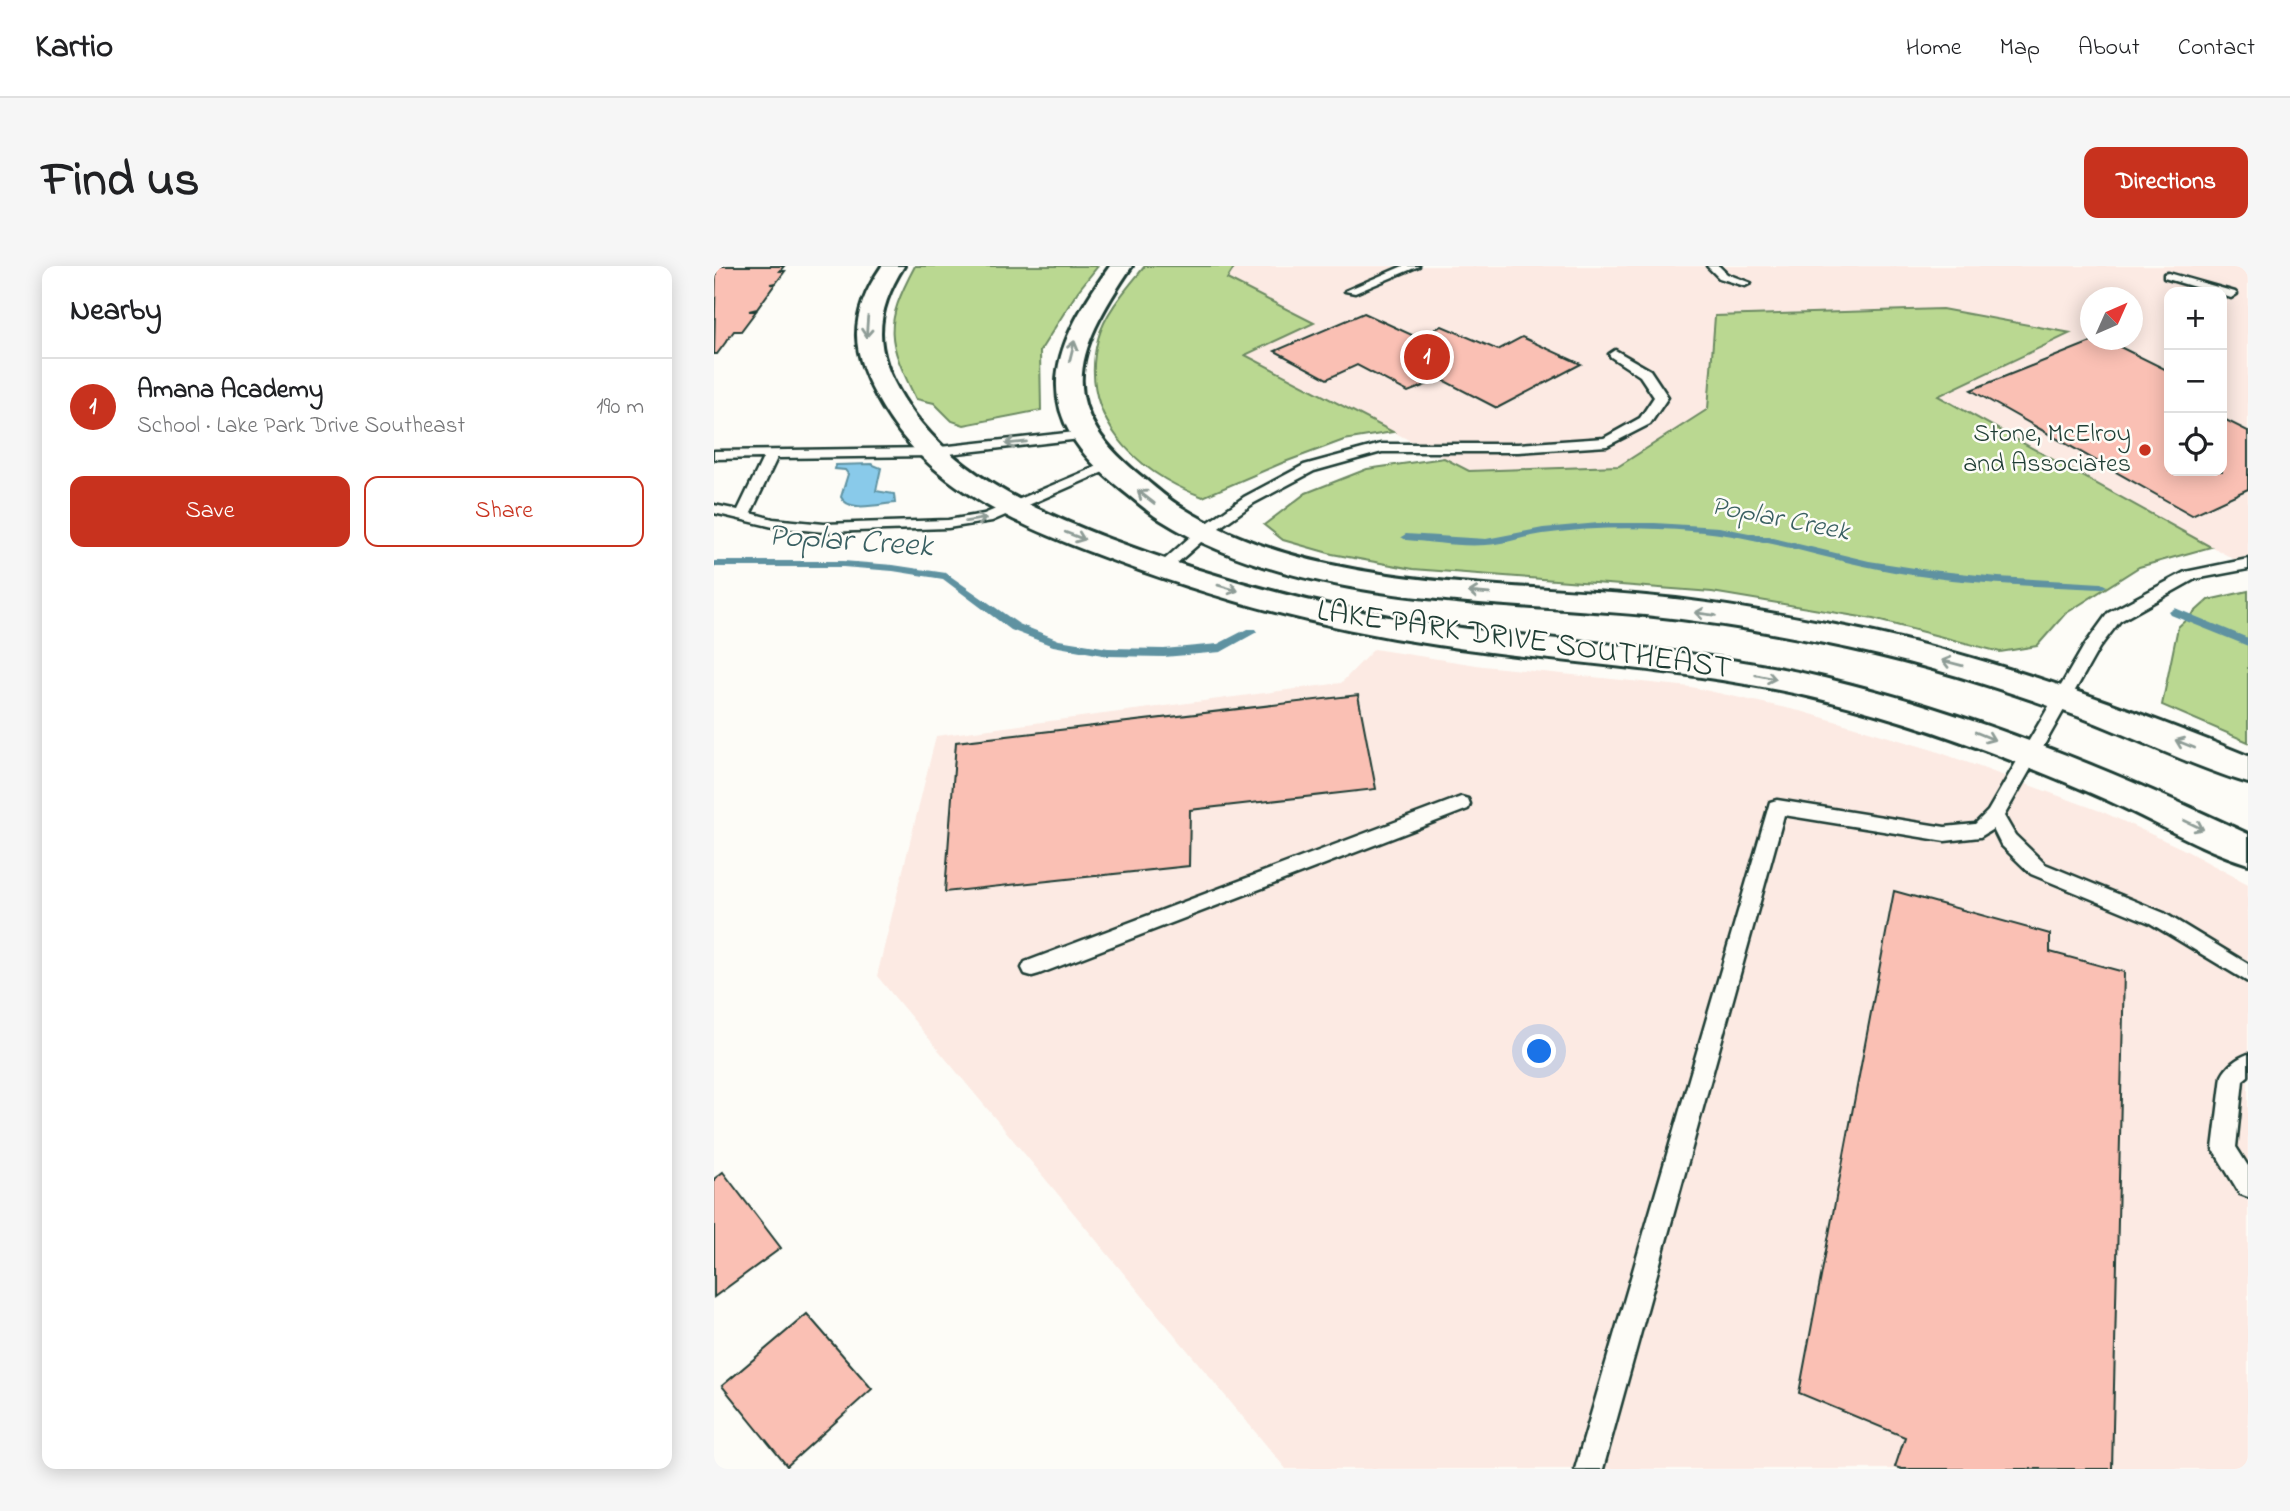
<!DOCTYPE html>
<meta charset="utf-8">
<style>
body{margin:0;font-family:"Indie Flower",sans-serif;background:#f6f6f6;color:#202124}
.controls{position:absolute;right:21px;top:21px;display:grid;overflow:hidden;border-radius:14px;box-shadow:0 4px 18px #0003}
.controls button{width:63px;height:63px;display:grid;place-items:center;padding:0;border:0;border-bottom:2px solid #e0e0e0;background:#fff;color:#202124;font:35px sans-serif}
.compass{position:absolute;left:1366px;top:21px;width:63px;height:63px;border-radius:50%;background:#fff;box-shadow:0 4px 18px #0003;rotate:45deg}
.you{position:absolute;left:826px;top:786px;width:24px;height:24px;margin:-18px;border:5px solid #fff;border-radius:50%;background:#1a73e8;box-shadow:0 0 0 10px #1a73e833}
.badge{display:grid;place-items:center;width:46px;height:46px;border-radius:50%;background:#c8321e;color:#fff;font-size:23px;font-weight:700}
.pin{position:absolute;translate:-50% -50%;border:4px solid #fff;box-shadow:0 2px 7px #0006}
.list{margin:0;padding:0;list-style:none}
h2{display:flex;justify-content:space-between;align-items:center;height:91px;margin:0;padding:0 28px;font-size:30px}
h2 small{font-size:23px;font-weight:400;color:#757577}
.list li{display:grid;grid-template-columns:46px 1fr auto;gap:21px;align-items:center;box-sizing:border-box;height:98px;padding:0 28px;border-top:2px solid #e0e0e0}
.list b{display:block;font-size:26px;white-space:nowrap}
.list p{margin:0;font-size:23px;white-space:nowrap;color:#757577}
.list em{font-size:23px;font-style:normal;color:#757577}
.actions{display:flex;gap:14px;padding:21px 28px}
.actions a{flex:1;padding:16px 0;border:2px solid #c8321e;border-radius:14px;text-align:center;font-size:24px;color:#c8321e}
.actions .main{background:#c8321e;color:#fff}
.icon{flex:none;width:38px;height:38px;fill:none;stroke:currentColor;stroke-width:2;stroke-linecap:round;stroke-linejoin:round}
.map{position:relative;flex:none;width:1534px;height:1203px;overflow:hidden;border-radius:14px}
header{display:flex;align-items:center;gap:42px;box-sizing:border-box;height:98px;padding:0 35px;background:#fff;border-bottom:2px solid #e0e0e0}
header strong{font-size:33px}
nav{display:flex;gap:38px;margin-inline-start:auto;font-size:24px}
.intro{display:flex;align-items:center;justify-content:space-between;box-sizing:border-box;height:168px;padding:0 42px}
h1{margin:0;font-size:49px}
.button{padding:18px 32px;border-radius:14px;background:#c8321e;color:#fff;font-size:24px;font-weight:700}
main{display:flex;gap:42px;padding:0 42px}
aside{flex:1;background:#fff;border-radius:14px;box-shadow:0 4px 18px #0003}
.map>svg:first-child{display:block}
</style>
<header>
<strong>Kartio</strong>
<nav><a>Home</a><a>Map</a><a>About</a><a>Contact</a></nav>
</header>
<div class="intro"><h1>Find us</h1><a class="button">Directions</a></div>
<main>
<aside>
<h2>Nearby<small></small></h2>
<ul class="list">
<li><span class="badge">1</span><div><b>Amana Academy</b><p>School · Lake Park Drive Southeast</p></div><em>190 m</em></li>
</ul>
<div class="actions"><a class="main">Save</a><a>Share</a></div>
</aside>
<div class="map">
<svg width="1534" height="1203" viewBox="0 0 1534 1203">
<rect width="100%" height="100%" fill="#fdfcf7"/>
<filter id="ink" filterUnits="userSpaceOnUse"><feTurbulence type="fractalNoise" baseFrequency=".0143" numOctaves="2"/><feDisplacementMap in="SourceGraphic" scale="14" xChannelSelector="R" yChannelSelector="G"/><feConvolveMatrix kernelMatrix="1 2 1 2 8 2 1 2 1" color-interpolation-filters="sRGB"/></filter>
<g filter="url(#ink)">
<!-- built -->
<g fill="#fceae3" fill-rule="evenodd">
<path d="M521,0H1534V301L1224,129L1356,66L1002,50L994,143L905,200L755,205L530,89L599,58L512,13ZM1455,26H1508V205H1455ZM1377,32H1419V74H1377Z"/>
<polygon points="660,383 769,400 977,421 1090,446 1219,484 1389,546 1467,582 1534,618 1534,1203 572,1203 163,710 222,470 627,417"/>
</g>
<!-- green -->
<g fill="#bad891" stroke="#6c8a62" stroke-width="2">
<path d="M201,0H384L364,25L326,85L327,144L250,159L238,155L220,137L202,133C173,74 169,60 201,0Z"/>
<path d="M431,0H521L513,13L600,57L531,89L679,166L630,174L568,197L489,231C421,206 364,150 384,73C391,46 414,21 431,0Z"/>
<polygon points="1228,43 1357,67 1224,130 1497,281 1425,301 1351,348 1323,380 1286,386 1159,353 998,326 699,303 618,288 569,274 550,259 592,227 653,203 730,192 755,205 905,200 994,143 1001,50"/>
<polygon points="1534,325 1534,476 1448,439 1464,361 1494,334"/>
</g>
<!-- water -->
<path fill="#89caea" stroke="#5f92a1" stroke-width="2" d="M157,198L167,202L162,225L180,228L181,237C166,238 134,247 127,231L134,208L131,204L121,203L122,199Z"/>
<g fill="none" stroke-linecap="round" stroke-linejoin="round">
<!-- stream -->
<g fill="#5f92a1" fill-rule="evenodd">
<path d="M885,257H941L1005,261L1055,271L1155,295L1207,303L1284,311L1387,317L1393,320L1387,323C1318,320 1249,318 1180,306C1112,294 1047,270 977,265C928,261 878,261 829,268C809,271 791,278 772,279C745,281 718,276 692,274L687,271L692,268L772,273L829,262Z"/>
<polygon points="0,295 129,295 179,299 232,307 305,358 345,374 394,382 450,383 504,378 533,363 541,363 543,366 507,386 450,391 394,390 339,380 297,364 229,313 179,305 129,301 0,301"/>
<polygon points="1461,342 1534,372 1534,380 1457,349 1455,346"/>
</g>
</g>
<!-- building -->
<g fill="#fac0b4" stroke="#1f3d34" stroke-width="2">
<polygon points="2,0 70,0 66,5 71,5 62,17 56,18 61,18 43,43 35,45 42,45 27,65 20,65 3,88 0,88"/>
<polygon points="650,47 702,71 728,60 784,84 808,71 867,98 783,142 727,113 694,126 643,99 613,113 561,85"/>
<polygon points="1382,74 1392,74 1455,105 1455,205 1508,205 1508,152 1534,165 1534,223 1478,249 1257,124"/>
<polygon points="644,429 662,523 476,544 475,600 231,626 242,476"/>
<polygon points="1180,625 1336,668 1336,686 1410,706 1398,1203 1188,1203 1181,1201 1191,1171 1085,1127"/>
<polygon points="9,906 67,982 0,1031 0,913"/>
<polygon points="93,1048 158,1123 73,1200 8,1120"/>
</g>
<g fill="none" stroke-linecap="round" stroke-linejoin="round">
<defs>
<g id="service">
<polygon points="689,0 705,0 641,27 631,25"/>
<polygon points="993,0 1005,0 1013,8 1037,17 1031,20 1005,12"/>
<polygon points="1454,7 1521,26 1523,28 1517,32 1508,29 1508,26 1498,26 1450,12 1450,8"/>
<polygon points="901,84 936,104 954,131 936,158 893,180 804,186 668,186 600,205 540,237 495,269 454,305 449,307 441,302 485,263 530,231 590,199 667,178 804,178 890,172 926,152 940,131 926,110 897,91 895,88"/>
<polygon points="370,165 377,169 375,172 217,190 63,192 37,247 59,253 110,258 234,254 270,248 391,197 401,197 403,200 278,255 234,262 110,266 59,261 0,247 0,239 24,244 49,192 0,193 0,185 217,182"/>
<polygon points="1534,293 1534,303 1481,313 1406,355 1385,382 1290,550 1301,569 1331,598 1450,647 1534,698 1534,716 1436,657 1317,608 1287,579 1279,563 1266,571 1231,575 1070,549 889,1203 861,1203 1056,536 1063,534 1231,561 1261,558 1274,545 1370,380 1394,347 1471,306"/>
<polygon points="747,531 754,533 756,538 754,543 325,708 318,710 311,708 308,702 311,696"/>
<path d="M1534,788V810L1529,814L1522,881L1534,900V931L1526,928L1499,883L1508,810C1513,800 1523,792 1534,788Z"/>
</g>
<g id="tertiary">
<path d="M168,0H190C160,47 159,84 189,132C235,206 317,243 395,273C502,313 611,343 725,359C853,377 984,382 1110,412C1258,447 1397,504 1534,568V598C1486,583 1440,555 1393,534C1302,494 1208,458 1110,434C984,403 852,398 724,379C606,362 490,330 379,287C299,257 215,219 169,142C137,89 132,53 168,0Z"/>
<path d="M396,0H418C358,88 339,143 433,215C444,224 455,234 467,241C598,324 782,316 932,330C990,335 1048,345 1106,356C1254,383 1395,434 1534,490V517C1477,500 1422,472 1366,451C1282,420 1197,394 1110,377C1051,365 991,355 931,349C776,335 582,339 447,254C433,245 420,233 407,223C313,148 334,86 396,0Z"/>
</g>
</defs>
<!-- service casing -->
<use href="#service" stroke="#1f3d34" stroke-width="5"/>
<!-- tertiary casing -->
<use href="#tertiary" stroke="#1f3d34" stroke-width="6"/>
<!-- service -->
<use href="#service" fill="#fdfcf7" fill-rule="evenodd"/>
<!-- tertiary -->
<use href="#tertiary" fill="#fdfcf7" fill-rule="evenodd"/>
</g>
<!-- one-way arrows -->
<defs><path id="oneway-shaft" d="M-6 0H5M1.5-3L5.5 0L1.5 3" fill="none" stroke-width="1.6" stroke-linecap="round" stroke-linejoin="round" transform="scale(1.75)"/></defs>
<g stroke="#8e9c96">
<use href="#oneway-shaft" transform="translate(153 61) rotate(94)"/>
<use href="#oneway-shaft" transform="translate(358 85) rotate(-76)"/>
<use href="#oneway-shaft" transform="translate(302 177) rotate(174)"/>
<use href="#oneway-shaft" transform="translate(432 231) rotate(-142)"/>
<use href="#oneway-shaft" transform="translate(262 254) rotate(-9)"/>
<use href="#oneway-shaft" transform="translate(361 270) rotate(21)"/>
<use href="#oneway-shaft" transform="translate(514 322) rotate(16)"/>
<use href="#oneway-shaft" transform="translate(765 327) rotate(-175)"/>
<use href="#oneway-shaft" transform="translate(991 348) rotate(-172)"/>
<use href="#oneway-shaft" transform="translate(1238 397) rotate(-165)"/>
<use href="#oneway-shaft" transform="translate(1052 411) rotate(11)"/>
<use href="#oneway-shaft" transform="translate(1271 470) rotate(22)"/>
<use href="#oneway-shaft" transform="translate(1471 478) rotate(-158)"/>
<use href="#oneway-shaft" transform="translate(1480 559) rotate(25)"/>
</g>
</g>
<!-- markers -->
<circle fill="#c8321e" stroke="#fdfcf7" stroke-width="2.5" cx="1431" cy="184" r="7"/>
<g text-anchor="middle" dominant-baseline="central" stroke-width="5" stroke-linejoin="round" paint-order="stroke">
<!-- far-poi labels -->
<g font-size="26" fill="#1f3d34" stroke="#fdfcf7" text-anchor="end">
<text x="1417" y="169">Stone, McElroy<tspan x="1417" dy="30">and Associates</tspan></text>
</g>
<!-- far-water labels -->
<g font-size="28" font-style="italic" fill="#3a6062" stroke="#fdfcf7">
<text transform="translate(1066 254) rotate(11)">Poplar Creek</text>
</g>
<!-- street labels -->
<g font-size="32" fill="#1f3d34" stroke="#fdfcf7">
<text transform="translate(810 375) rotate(8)">LAKE PARK DRIVE SOUTHEAST</text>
</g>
<!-- water labels -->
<g font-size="33" font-style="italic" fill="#3a6062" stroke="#fdfcf7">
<text transform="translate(136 276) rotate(4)">Poplar Creek</text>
</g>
</g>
</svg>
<div class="controls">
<button>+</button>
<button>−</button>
<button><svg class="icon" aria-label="locate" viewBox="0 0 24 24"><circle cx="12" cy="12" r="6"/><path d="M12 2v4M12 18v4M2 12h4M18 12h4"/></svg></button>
</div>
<svg class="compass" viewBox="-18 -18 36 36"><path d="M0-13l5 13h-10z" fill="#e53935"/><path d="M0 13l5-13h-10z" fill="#757577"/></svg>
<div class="you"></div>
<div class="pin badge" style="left:713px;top:91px">1</div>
</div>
</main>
